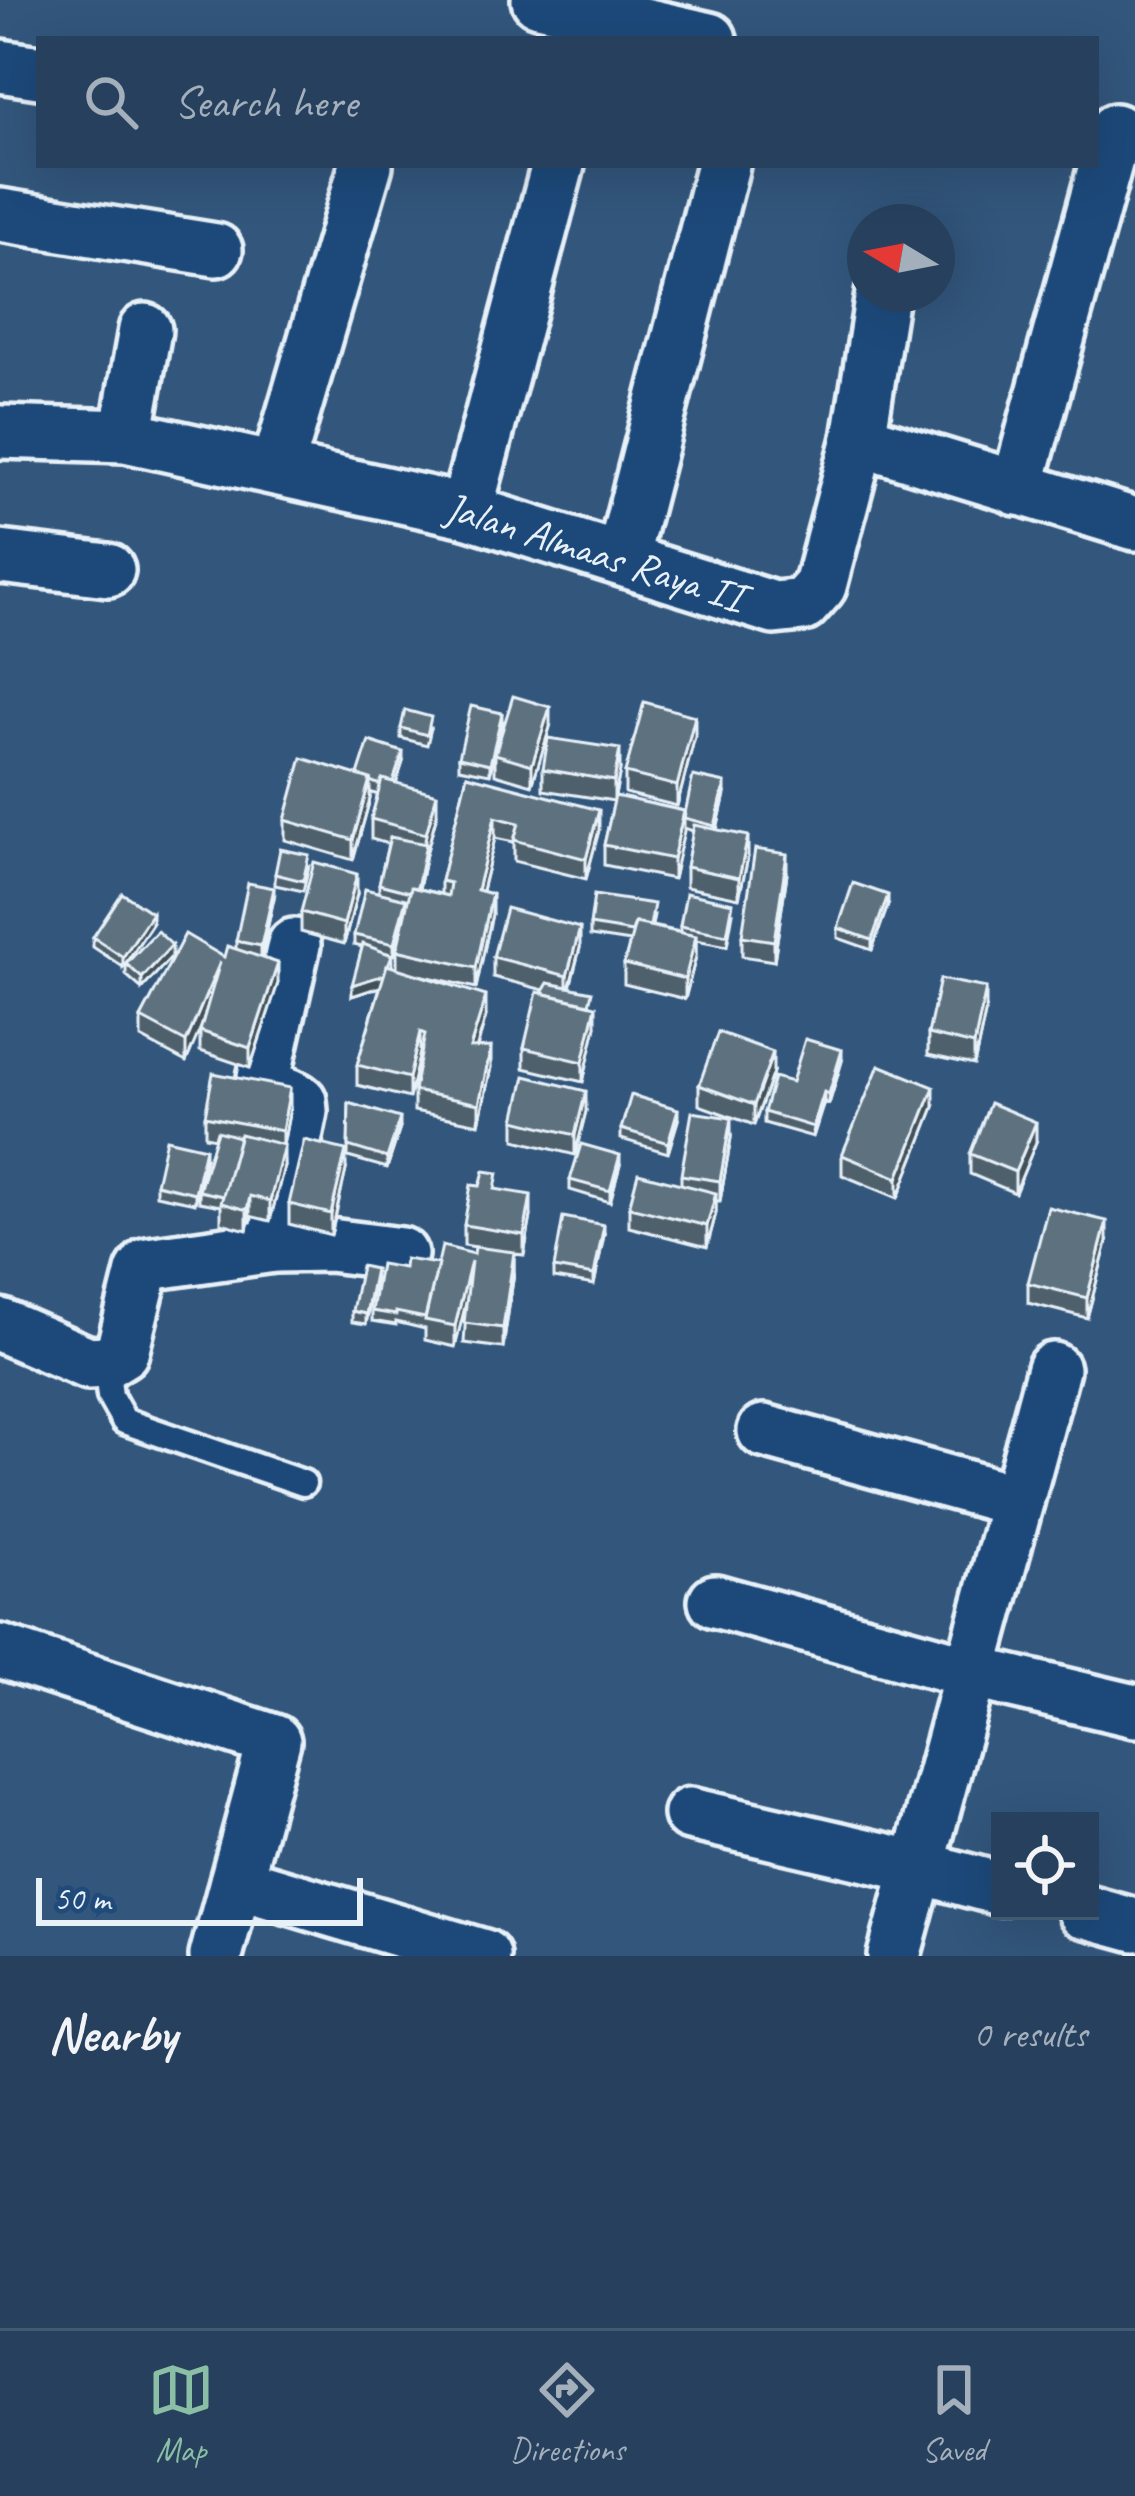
<!DOCTYPE html>
<style>
body{margin:0;font-family:Caveat,sans-serif;background:#2e4763;color:#f1f3f6}
.controls{position:absolute;right:36px;bottom:36px;display:grid;overflow:hidden;border-radius:0px;box-shadow:0 12px 48px #0002}
.controls button{width:108px;height:108px;display:grid;place-items:center;padding:0;border:0;border-bottom:3px solid #425972;background:#26405d;color:#f1f3f6;font:60px sans-serif}
.compass{position:absolute;left:847px;top:204px;width:108px;height:108px;border-radius:50%;background:#26405d;box-shadow:0 12px 48px #0002;rotate:280deg}
.scale{position:absolute;left:36px;bottom:30px;width:327px;box-sizing:border-box;padding-left:12px;border:6px solid #e8f1f8;border-top:0;font-size:33px;line-height:42px;white-space:nowrap;color:#e8f1f8;-webkit-text-stroke:9px #1f4a7a;paint-order:stroke}
.list{margin:0;padding:0;list-style:none}
h2{display:flex;justify-content:space-between;align-items:center;height:156px;margin:0;padding:0 48px;font-size:51px}
h2 small{font-size:39px;font-weight:400;color:#a4afbc}
.icon{flex:none;width:66px;height:66px;fill:none;stroke:currentColor;stroke-width:2;stroke-linecap:round;stroke-linejoin:round}
.map{position:relative;flex:none;width:1135px;height:1956px;overflow:hidden}
.search{position:absolute;background:#26405d;box-shadow:0 12px 48px #0002;left:36px;right:36px;top:36px;height:132px;display:flex;align-items:center;gap:30px;box-sizing:border-box;padding:0 42px;border-radius:0px;color:#a4afbc;font-size:45px}
.sheet{height:372px;background:#26405d}
nav{display:flex;justify-content:space-around;align-items:center;box-sizing:border-box;height:168px;border-top:3px solid #425972;background:#26405d;font-size:33px;color:#a4afbc}
nav a{display:grid;justify-items:center;gap:6px}
nav .on{color:#8abfa5}
.map>svg:first-child{display:block}
</style>
<div class="map">
<svg width="1135" height="1956" viewBox="0 0 1135 1956">
<rect width="100%" height="100%" fill="#32567c"/>
<filter id="ink" filterUnits="userSpaceOnUse"><feTurbulence type="fractalNoise" baseFrequency=".00833" numOctaves="2"/><feDisplacementMap in="SourceGraphic" scale="24" xChannelSelector="R" yChannelSelector="G"/><feConvolveMatrix kernelMatrix="1 2 1 2 8 2 1 2 1" color-interpolation-filters="sRGB"/></filter>
<g filter="url(#ink)">
<g fill="none" stroke-linecap="round" stroke-linejoin="round">
<defs>
<polyline id="lane" points="106,1362 110,1396 124,1421 303,1483"/>
<g id="street">
<polyline points="538,0 710,39"/>
<polyline points="0,66 39,72"/>
<polyline points="0,215 216,250"/>
<path id="s1" d="M0,432L126,436L466,511L774,608L803,605L820,586L859,439L1135,524"/>
<polyline points="126,436 145,330"/>
<polyline points="859,439 882,294"/>
<polyline points="277,469 366,165"/>
<polyline points="1017,489 1115,130"/>
<polyline points="466,511 558,165"/>
<polyline points="0,557 108,570"/>
<polyline points="622,559 723,165"/>
<path d="M274,1246L301,1111L300,1101C290,1092 276,1092 265,1084L264,1078L294,945"/>
<polyline points="0,1325 88,1363 106,1362 122,1352 142,1272 148,1264 274,1246 330,1245 401,1254"/>
<polyline points="764,1431 1017,1501"/>
<polyline points="715,1601 971,1672 1135,1711"/>
<polyline points="0,1651 274,1741 216,1956"/>
<polyline points="690,1814 918,1867 1000,1889"/>
<polyline points="236,1882 484,1956"/>
<polyline points="1084,1911 1135,1925"/>
<polyline points="894,1956 1053,1369"/>
</g>
</defs>
<!-- lane casing -->
<use href="#lane" stroke="#e8f1f8" stroke-width="33"/>
<!-- street casing -->
<use href="#street" stroke="#e8f1f8" stroke-width="60"/>
<!-- lane -->
<use href="#lane" stroke="#1f4a7a" stroke-width="24"/>
<!-- street -->
<use href="#street" stroke="#1f4a7a" stroke-width="51"/>
</g>
<!-- wall -->
<g fill="#50616d" stroke="#e8f1f8" stroke-width="3" fill-rule="evenodd">
<polygon points="502,723 490,774 459,768 459,757"/>
<polygon points="550,727 532,785 495,774 495,754"/>
<polygon points="401,728 431,728 427,745 401,738"/>
<polygon points="695,736 677,806 625,793 625,773"/>
<path d="M403,762L396,783L437,814L426,854L419,889L441,894V881L467,775L599,830L586,879L514,861V842L495,838L482,891L492,914L476,988L420,975L486,1016L477,1048L491,1067L479,1124L414,1111V1091L420,1052L409,1098L357,1085V1065L380,987L352,996L362,947L354,945V935L379,892V884L388,844L371,839V819L378,795L370,792V799L353,860L285,840V820L358,775ZM406,901L408,902L397,950V968L391,966L387,953L394,955L406,909Z"/>
<polygon points="543,769 620,770 615,796 684,811 725,794 717,830 748,857 739,898 686,887 686,867 693,831 684,828 673,879 604,865 604,845 614,801 543,790"/>
<polygon points="309,866 303,891 275,885 275,874"/>
<polygon points="787,874 774,961 742,956 742,936"/>
<polygon points="357,894 344,944 301,932 301,912"/>
<polygon points="274,898 261,957 278,983 250,1068 200,1051 200,1028 186,1062 141,1038 141,1018 236,949 236,941"/>
<polygon points="888,905 872,950 838,938 838,928"/>
<polygon points="733,913 727,946 696,940 696,956 685,999 624,984 624,964 630,942 590,936 590,925 654,915 652,926 680,932 680,926"/>
<polygon points="152,924 123,967 93,947 93,937"/>
<polygon points="580,948 570,988 591,1005 596,1026 583,1082 524,1068 524,1048 544,990 493,977 493,957"/>
<polygon points="172,956 142,989 126,975 126,964"/>
<polygon points="986,1009 974,1065 928,1055 928,1034"/>
<polygon points="842,1061 829,1104 824,1102 813,1137 764,1123 764,1112 792,1082"/>
<polygon points="773,1072 754,1125 699,1105 699,1085"/>
<polygon points="349,1103 400,1128 387,1168 348,1157"/>
<polygon points="934,1107 898,1198 842,1175 842,1155"/>
<polygon points="290,1108 283,1145 284,1166 270,1221 250,1216 247,1230 221,1223 221,1206 199,1202 199,1191 215,1138 205,1136 205,1116"/>
<polygon points="586,1111 575,1155 515,1140 515,1120"/>
<polygon points="678,1120 668,1153 621,1139 621,1129"/>
<polygon points="731,1138 720,1201 716,1201 716,1213 707,1247 629,1227 629,1207 681,1184 681,1175"/>
<polygon points="1036,1142 1015,1193 970,1174 970,1154"/>
<polygon points="205,1159 195,1203 156,1195 156,1184"/>
<polygon points="620,1165 610,1202 570,1190 570,1180"/>
<polygon points="346,1170 331,1235 289,1224 289,1204"/>
<polygon points="498,1190 531,1216 524,1255 514,1254 514,1273 503,1348 464,1343 467,1297 455,1347 425,1340 425,1329 396,1322 396,1325 372,1321 372,1311 404,1268 438,1264 474,1254 481,1248 464,1245 464,1225"/>
<polygon points="604,1235 594,1285 554,1278 554,1268"/>
<polygon points="1107,1242 1087,1318 1028,1303 1028,1283"/>
<polygon points="375,1279 366,1324 352,1322 352,1311"/>
</g>
<!-- shaded-wall -->
<g fill="#414f59" stroke="#e8f1f8" stroke-width="3">
<polygon points="550,707 550,727 532,785 532,765"/>
<polygon points="502,713 502,723 490,774 490,764"/>
<polygon points="695,716 695,736 677,806 677,786"/>
<polygon points="620,749 620,770 614,801 614,781"/>
<polygon points="403,752 403,762 391,799 391,788"/>
<polygon points="370,779 370,799 353,860 353,840"/>
<polygon points="725,783 725,794 715,836 715,826"/>
<polygon points="437,794 437,814 426,854 416,904 426,834"/>
<polygon points="599,810 599,830 586,879 586,859"/>
<polygon points="684,811 684,831 673,879 673,859"/>
<polygon points="495,817 495,838 477,910 477,890"/>
<polygon points="748,836 748,857 739,898 739,878"/>
<polygon points="787,854 787,874 774,961 774,941"/>
<polygon points="357,874 357,894 344,944 344,924"/>
<polygon points="274,888 274,898 261,957 261,946"/>
<polygon points="492,894 492,914 476,988 476,968"/>
<polygon points="888,895 888,905 872,950 872,940"/>
<polygon points="406,899 406,909 394,955 394,944"/>
<polygon points="152,913 152,924 123,967 123,957"/>
<polygon points="580,928 580,948 567,996 567,976"/>
<polygon points="696,936 696,956 685,999 685,979"/>
<polygon points="172,945 172,956 142,989 142,978"/>
<polygon points="392,955 392,965 386,985 352,996 352,985"/>
<polygon points="220,962 220,983 186,1062 186,1042"/>
<polygon points="278,963 278,983 250,1068 250,1048"/>
<polygon points="986,988 986,1009 974,1065 974,1045"/>
<polygon points="486,996 486,1016 470,1069 470,1048"/>
<polygon points="596,1006 596,1026 583,1082 583,1062"/>
<polygon points="420,1032 420,1052 409,1098 409,1078"/>
<polygon points="491,1047 491,1067 479,1124 479,1104"/>
<polygon points="842,1050 842,1061 829,1104 829,1094"/>
<polygon points="773,1052 773,1072 754,1125 754,1105"/>
<polygon points="934,1087 934,1107 898,1198 898,1178"/>
<polygon points="290,1088 290,1108 282,1151 282,1131"/>
<polygon points="586,1091 586,1111 575,1155 575,1135"/>
<polygon points="824,1092 824,1102 813,1137 813,1127"/>
<polygon points="678,1109 678,1120 668,1153 668,1143"/>
<polygon points="400,1118 400,1128 387,1168 387,1158"/>
<polygon points="731,1118 731,1138 720,1201 720,1181"/>
<polygon points="1036,1122 1036,1142 1015,1193 1015,1172"/>
<polygon points="284,1145 284,1166 270,1221 270,1201"/>
<polygon points="205,1148 205,1159 195,1203 195,1193"/>
<polygon points="346,1150 346,1170 331,1235 331,1214"/>
<polygon points="620,1155 620,1165 610,1202 610,1191"/>
<polygon points="716,1193 716,1213 707,1247 707,1226"/>
<polygon points="531,1195 531,1216 524,1255 524,1235"/>
<polygon points="250,1196 250,1216 247,1230 247,1210"/>
<polygon points="1107,1221 1107,1242 1087,1318 1087,1298"/>
<polygon points="604,1225 604,1235 594,1285 594,1275"/>
<polygon points="514,1252 514,1273 503,1348 503,1328"/>
<polygon points="471,1261 471,1282 455,1347 455,1326"/>
<polygon points="375,1269 375,1279 366,1324 366,1314"/>
</g>
<!-- building -->
<g fill="#5d717f" stroke="#e8f1f8" stroke-width="3">
<polygon points="513,696 550,707 532,765 495,754"/>
<polygon points="644,702 695,716 677,786 625,773"/>
<polygon points="471,706 502,713 490,764 459,757"/>
<polygon points="405,710 431,717 427,735 401,728"/>
<polygon points="548,738 620,749 614,781 543,769"/>
<polygon points="369,741 403,752 393,782 382,779 380,785 370,781 370,779 358,775"/>
<polygon points="302,758 370,779 353,840 285,820"/>
<polygon points="467,775 599,810 586,859 514,840 519,823 495,817 477,890 492,894 476,968 397,950 411,887 448,896 450,883 441,881"/>
<polygon points="693,776 725,783 715,826 684,818"/>
<polygon points="382,779 437,794 426,834 371,819"/>
<polygon points="615,796 684,811 673,859 604,845"/>
<polygon points="694,825 748,836 739,878 686,867"/>
<polygon points="390,837 426,844 417,888 411,887 410,892 379,884"/>
<polygon points="280,849 309,855 303,881 275,874"/>
<polygon points="755,849 787,854 774,941 742,936"/>
<polygon points="314,862 357,874 344,924 301,912"/>
<polygon points="248,883 274,888 261,946 236,941"/>
<polygon points="853,883 888,895 872,940 838,928"/>
<polygon points="365,889 406,899 394,944 354,935"/>
<polygon points="122,893 152,913 123,957 93,937"/>
<polygon points="686,893 733,903 727,935 680,926"/>
<polygon points="594,895 654,904 650,926 635,923 632,932 590,925"/>
<polygon points="506,908 580,928 567,976 493,957"/>
<polygon points="635,923 696,936 685,979 624,964"/>
<polygon points="157,931 172,945 142,978 126,964"/>
<polygon points="185,934 224,957 227,946 278,963 250,1048 200,1031 220,962 186,1042 141,1018"/>
<polygon points="363,944 392,955 384,975 352,985"/>
<polygon points="387,965 486,996 470,1048 491,1047 479,1104 414,1091 425,1034 420,1032 409,1078 357,1065"/>
<polygon points="940,979 986,988 974,1045 928,1034"/>
<polygon points="548,983 592,992 589,1004 542,993"/>
<polygon points="537,992 596,1006 583,1062 524,1048"/>
<polygon points="718,1032 773,1052 754,1105 699,1085"/>
<polygon points="805,1039 842,1050 829,1094 824,1092 813,1127 764,1112 774,1077 792,1082"/>
<polygon points="879,1065 934,1087 898,1178 842,1155"/>
<polygon points="213,1073 290,1088 282,1131 205,1116"/>
<polygon points="525,1076 586,1091 575,1135 515,1120"/>
<polygon points="631,1095 678,1109 668,1143 621,1129"/>
<polygon points="349,1103 400,1118 387,1158 348,1146"/>
<polygon points="990,1103 1036,1122 1015,1172 970,1154"/>
<polygon points="692,1112 731,1118 720,1181 681,1175"/>
<polygon points="217,1131 239,1137 223,1196 199,1191"/>
<polygon points="240,1134 284,1145 270,1201 250,1196 247,1210 221,1203"/>
<polygon points="166,1139 205,1148 195,1193 156,1184"/>
<polygon points="304,1140 346,1150 331,1214 289,1204"/>
<polygon points="581,1144 620,1155 610,1191 570,1180"/>
<polygon points="484,1171 498,1173 495,1189 531,1195 524,1235 464,1225 471,1185 480,1186"/>
<polygon points="638,1173 716,1193 707,1226 629,1207"/>
<polygon points="1048,1207 1107,1221 1087,1298 1028,1283"/>
<polygon points="563,1217 604,1225 594,1275 554,1268"/>
<polygon points="442,1246 474,1254 475,1247 514,1252 503,1328 464,1323 471,1261 455,1326 425,1320"/>
<polygon points="405,1259 438,1264 425,1318 396,1312 396,1315 372,1311 380,1264 404,1268"/>
<polygon points="361,1266 375,1269 366,1314 352,1311"/>
</g>
</g>
<g text-anchor="middle" dominant-baseline="central" stroke-width="9" stroke-linejoin="round" paint-order="stroke">
<!-- street labels -->
<g font-size="42" fill="#e8f1f8" stroke="#1f4a7a">
<text stroke="none"><textPath href="#s1" startOffset="609">Jalan Almaas Raya II</textPath></text>
</g>
</g>
</svg>
<div class="controls">
<button><svg class="icon" aria-label="locate" viewBox="0 0 24 24"><circle cx="12" cy="12" r="6"/><path d="M12 2v4M12 18v4M2 12h4M18 12h4"/></svg></button>
</div>
<svg class="compass" viewBox="-18 -18 36 36"><path d="M0-13l5 13h-10z" fill="#e53935"/><path d="M0 13l5-13h-10z" fill="#a4afbc"/></svg>
<div class="scale">50 m</div>
<div class="search"><svg class="icon" aria-label="search" viewBox="0 0 24 24"><circle cx="10" cy="10" r="6"/><path d="M15 15l6 6"/></svg>Search here</div>
</div>
<section class="sheet">
<h2>Nearby<small>0 results</small></h2>
<ul class="list">
</ul>
</section>
<nav>
<a class="on"><svg class="icon" aria-label="map" viewBox="0 0 24 24"><path d="M3 6l6-2 6 2 6-2v14l-6 2-6-2-6 2zM9 4v14M15 6v14"/></svg>Map</a>
<a><svg class="icon" aria-label="directions" viewBox="0 0 24 24"><path d="M12 3l9 9-9 9-9-9zM9 14v-3h6M13 9l2 2-2 2"/></svg>Directions</a>
<a><svg class="icon" aria-label="saved" viewBox="0 0 24 24"><path d="M7 4h10v16l-5-4-5 4z"/></svg>Saved</a>
</nav>
